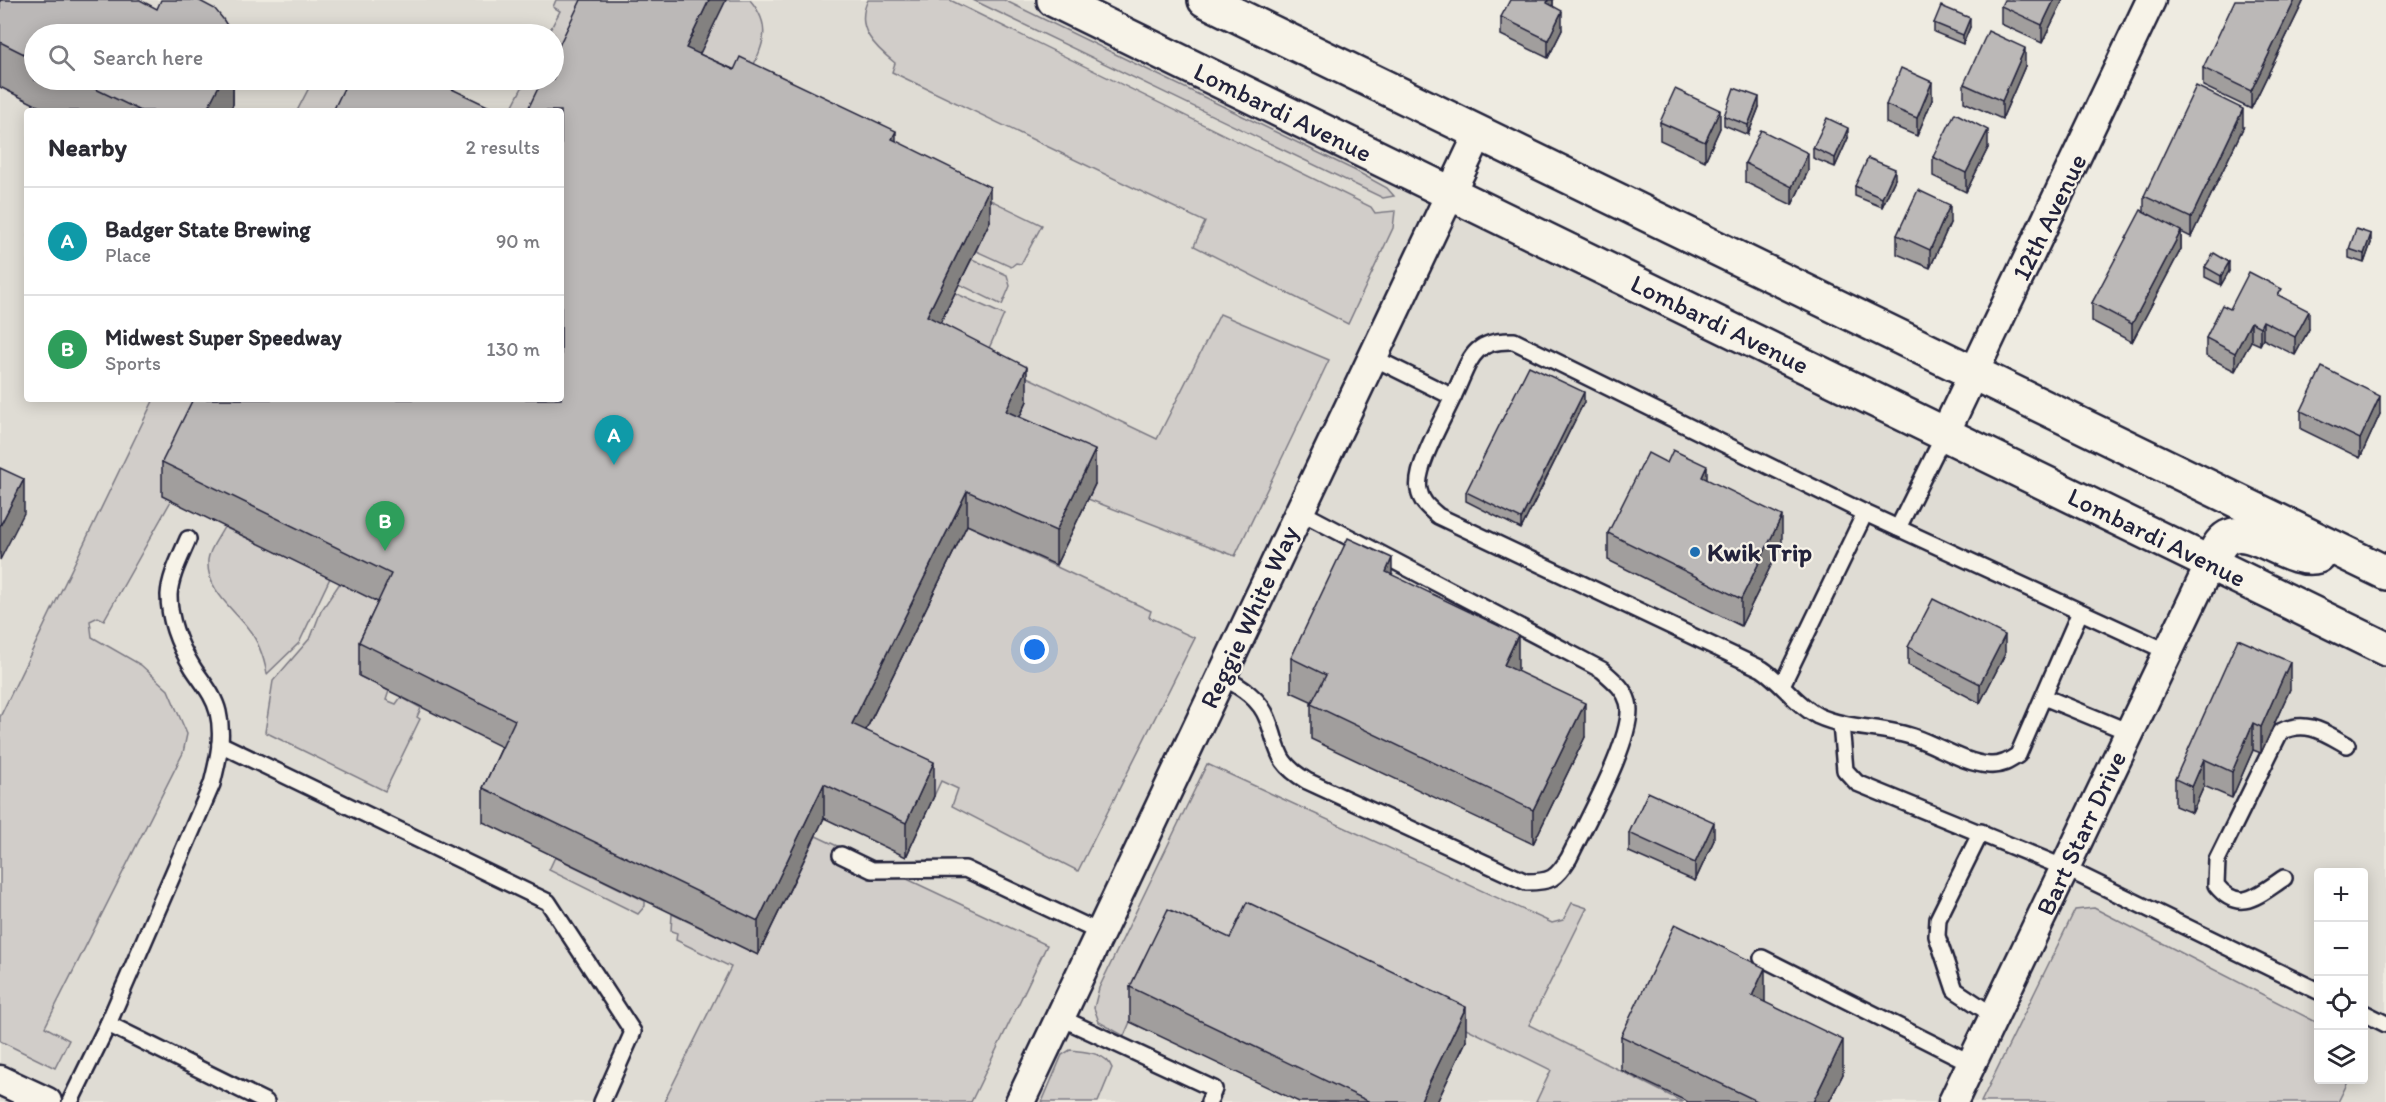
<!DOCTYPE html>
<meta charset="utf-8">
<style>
body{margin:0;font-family:Itim,sans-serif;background:#f7f7f7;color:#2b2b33}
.controls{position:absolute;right:18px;bottom:18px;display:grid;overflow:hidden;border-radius:6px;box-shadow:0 3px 15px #0003}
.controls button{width:54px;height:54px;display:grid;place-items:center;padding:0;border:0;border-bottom:2px solid #e1e1e2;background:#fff;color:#2b2b33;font:30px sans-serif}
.you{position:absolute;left:1035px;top:650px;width:21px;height:21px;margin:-15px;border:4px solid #fff;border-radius:50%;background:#1a73e8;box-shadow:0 0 0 9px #1a73e833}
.badge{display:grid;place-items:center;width:39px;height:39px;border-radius:50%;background:#2563eb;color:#fff;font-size:20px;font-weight:700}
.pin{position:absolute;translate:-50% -50px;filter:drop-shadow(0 2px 3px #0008)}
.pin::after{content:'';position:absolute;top:32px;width:21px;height:18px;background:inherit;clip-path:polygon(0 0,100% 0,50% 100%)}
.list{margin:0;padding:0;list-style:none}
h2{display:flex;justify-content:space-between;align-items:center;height:78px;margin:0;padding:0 24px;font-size:26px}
h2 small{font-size:20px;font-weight:400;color:#7c7c81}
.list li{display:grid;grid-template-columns:39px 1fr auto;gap:18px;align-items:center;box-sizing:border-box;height:108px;padding:0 24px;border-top:2px solid #e1e1e2}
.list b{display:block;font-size:22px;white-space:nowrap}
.list p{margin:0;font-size:20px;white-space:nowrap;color:#7c7c81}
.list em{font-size:20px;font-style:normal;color:#7c7c81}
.icon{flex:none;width:33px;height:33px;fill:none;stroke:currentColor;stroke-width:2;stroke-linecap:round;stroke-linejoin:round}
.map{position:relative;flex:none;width:2386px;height:1102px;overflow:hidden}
.search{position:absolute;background:#fff;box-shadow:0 3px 15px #0003;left:24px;top:24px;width:540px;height:66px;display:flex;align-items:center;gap:15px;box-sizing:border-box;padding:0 21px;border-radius:33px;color:#7c7c81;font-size:22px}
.panel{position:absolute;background:#fff;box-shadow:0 3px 15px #0003;left:24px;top:108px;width:540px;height:294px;border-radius:6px}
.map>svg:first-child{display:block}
</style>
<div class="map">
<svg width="2386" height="1102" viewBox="0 0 2386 1102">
<rect width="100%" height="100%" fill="#eeebe1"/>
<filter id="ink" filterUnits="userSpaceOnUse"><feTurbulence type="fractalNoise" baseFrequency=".0167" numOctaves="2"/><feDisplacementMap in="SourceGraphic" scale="12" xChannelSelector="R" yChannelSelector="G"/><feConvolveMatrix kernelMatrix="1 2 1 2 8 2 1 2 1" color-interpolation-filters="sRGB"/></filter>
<g filter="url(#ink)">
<!-- built -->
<path fill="#dfdcd4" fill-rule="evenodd" d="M0,0H1054L2386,649V1102H0ZM34,34H554V80H34ZM27,111H561V399H27ZM2318,872H2364V1080H2318Z"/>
<!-- green -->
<g fill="#d1cdc9" stroke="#7a7882" stroke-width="1.5">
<polygon points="556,0 598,0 544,111 510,111 526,80 554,80 554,34 548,34 560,11 553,7"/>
<path d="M726,0H750C773,27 763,45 750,73L686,82Z"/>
<path d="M868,0H950L1371,207L1375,213L1395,211L1393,228L1348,324L1194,246L1205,222L892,72L895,63C875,47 854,28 868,0Z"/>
<polygon points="973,0 1004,0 1356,171 1387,188 1394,196 1383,198"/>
<polygon points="313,80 407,80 349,111 297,111"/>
<polygon points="900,156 1042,225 1021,264 1016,263 1011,267 976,251 990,220"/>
<polygon points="972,259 1007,275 1010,286 1002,305 959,284"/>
<polygon points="955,293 1004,315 985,357 1157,439 1220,314 1329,360 1235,556 1088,499 1095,484 927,350"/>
<polygon points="154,399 209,399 171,501 104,620 98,617 90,621 92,637 141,665 168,690 187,734 183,753 45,1027 69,1040 55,1068 0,1041 0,717"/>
<polygon points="967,525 1151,611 1149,617 1195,638 1078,871 952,806 958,789 941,781 934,796 852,758"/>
<path d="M224,527L330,578L299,643L267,674C264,658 258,640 247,627C231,607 206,589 208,560C209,549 219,537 224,527Z"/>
<polygon points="340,583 391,608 359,676 389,691 386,700 396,704 401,697 421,708 417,717 420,719 385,791 265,732 273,681 311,637 321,611"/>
<polygon points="1207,764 1552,923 1563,920 1572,903 1587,908 1529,1025 1683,1102 1536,1102 1551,1070 1466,1028 1130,1022 1124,1036 1099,1022 1094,1008 1099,988"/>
<polygon points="816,836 1047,945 971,1102 664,1102 731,967 676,940 677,933 671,931 672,914 758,955"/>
<polygon points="555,857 645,901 645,906 638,914 549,870"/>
<polygon points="2094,908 2318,1023 2318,1080 2349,1080 2338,1102 1981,1102 2075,910"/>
<path d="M1070,1050C1085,1052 1106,1052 1112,1068L1098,1102H1042L1062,1055Z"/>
</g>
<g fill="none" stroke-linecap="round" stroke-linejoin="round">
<defs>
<g id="lane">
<path d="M1372,357L1453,397C1470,362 1470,339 1514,341L1865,513L2166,651"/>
<path d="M1453,397C1444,417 1414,469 1419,490C1421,502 1429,508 1438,516L1762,669C1782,682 1796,705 1818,716C1849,730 1884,726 1916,738C1939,746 1964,763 1989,765C2001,766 2009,761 2018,755L2080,612"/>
<polyline points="1898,528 1945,433"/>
<path d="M1221,676C1241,687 1260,698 1268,720C1280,751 1275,762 1307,781L1526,882C1551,882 1556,879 1569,858C1584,826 1637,733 1628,702C1624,688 1613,680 1602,670L1299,511"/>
<polyline points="1782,685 1865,513"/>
<polyline points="2044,697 2129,732"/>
<polyline points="1841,724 1845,770 1857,783 2065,868 2318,991"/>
<polyline points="220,744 548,902 633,1032 602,1102"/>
<polyline points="1981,832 1938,919 1937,936 1955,990 1994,1016"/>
<polyline points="841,855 872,870 965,869 1099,932"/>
<path d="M2284,878C2259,894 2240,915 2216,885L2217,860L2280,732C2306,719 2324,732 2347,745"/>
<polyline points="1762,958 1971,1063"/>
<polyline points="2364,1013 2386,1024"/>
<polyline points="1059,1017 1214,1089 1209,1102"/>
<path d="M108,1024L212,784C218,760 224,737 218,712C214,695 202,682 193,668C180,647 169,621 169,595C170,576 181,556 188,539"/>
<polyline points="70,1102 108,1024 266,1102"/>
</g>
<g id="street">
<polyline points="1945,433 2151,0"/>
<polyline points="0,1080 47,1102"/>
<polyline points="1020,1102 1479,133"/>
<polyline points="1953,1102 2210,564"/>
</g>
<g id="secondary">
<polyline points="1054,0 2386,649"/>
<polyline points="1205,0 2386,573"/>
<path d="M2210,564C2214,555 2219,542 2228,537C2253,524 2291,565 2318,556"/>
</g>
</defs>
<!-- lane casing -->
<use href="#lane" stroke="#22223b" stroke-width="20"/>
<!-- street casing -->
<use href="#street" stroke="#22223b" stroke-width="33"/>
<!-- secondary casing -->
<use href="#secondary" stroke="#22223b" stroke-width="38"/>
<!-- lane -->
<use href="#lane" stroke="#f7f3e8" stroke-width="15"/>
<!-- street -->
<use href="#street" stroke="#f7f3e8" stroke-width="28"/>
<!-- secondary -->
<use href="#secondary" stroke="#f7f3e8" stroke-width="33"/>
</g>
<!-- wall -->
<g fill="#a19e9d" stroke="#22223b" stroke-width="1.5">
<polygon points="0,0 157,9 228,34 34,34 34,80 233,80 233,104 230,111 48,111 0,87"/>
<polygon points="1553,0 1553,6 1562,30 1548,58 1501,35 1501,17"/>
<polygon points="2063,0 2042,43 2001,24 2001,6"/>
<polygon points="2303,0 2303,2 2251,109 2203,86 2203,68"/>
<polygon points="1934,23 1970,27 1963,44 1934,32"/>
<polygon points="699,54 896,141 990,221 940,323 1027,401 1020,417 1095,484 1056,565 967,525 866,730 934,796 906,857 824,818 758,955 483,822 483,788 502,747 359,676 359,642 378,602 162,496 162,462 561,399"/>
<polygon points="2025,66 2002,119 1964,102 1964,84"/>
<polygon points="1932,100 1917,136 1886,123 1886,105"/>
<polygon points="1759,107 1748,135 1724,125 1724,116"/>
<polygon points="1660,122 1720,128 1705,161 1660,140"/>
<polygon points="2243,128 2191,237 2181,232 2181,249 2132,342 2092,321 2092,303 2144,211 2144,196"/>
<polygon points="1848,138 1835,167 1813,158 1813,148"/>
<polygon points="1988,148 1966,192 1933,176 1933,157"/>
<polygon points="1745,163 1808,171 1792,205 1745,182"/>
<polygon points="1895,179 1882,207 1855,196 1855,186"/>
<polygon points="1950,223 1930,268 1897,254 1897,235"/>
<polygon points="2371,243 2364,263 2349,258 2349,249"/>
<polygon points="2205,267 2229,271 2221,285 2205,277"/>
<polygon points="2282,297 2309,329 2295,355 2263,339 2260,345 2251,341 2235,371 2206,356 2206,338 2230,309"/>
<polygon points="1584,402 1521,529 1466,501 1466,492"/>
<polygon points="2301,411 2380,414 2360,458 2301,429"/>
<polygon points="1667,463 1707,480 1782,543 1741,626 1608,560 1608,533"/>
<polygon points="1392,575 1518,669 1517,671 1585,737 1533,844 1311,739 1311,704 1313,702 1291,692 1291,658"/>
<polygon points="1908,647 2005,654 1980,703 1908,665"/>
<polygon points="2290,689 2261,753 2253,750 2232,798 2204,786 2192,813 2175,806 2175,779"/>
<polygon points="1629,833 1714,840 1695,881 1629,852"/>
<polygon points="1130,987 1466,1041 1437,1102 1299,1102 1130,1022"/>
<polygon points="1765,1002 1765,1003 1843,1074 1829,1102 1688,1102 1621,1070 1621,1036"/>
</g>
<!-- shaded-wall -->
<g fill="#838180" stroke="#22223b" stroke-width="1.5">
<polygon points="709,0 726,0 686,82 686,48"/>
<polygon points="1548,0 1553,0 1553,10 1547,3"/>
<polygon points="2054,0 2063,0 2042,43 2042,25"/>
<polygon points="2295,0 2303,0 2303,2 2251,109 2251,91"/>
<polygon points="1562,11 1562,30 1548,58 1548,40"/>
<polygon points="1970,18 1970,27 1963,44 1963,35"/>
<polygon points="2025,48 2025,66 2002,119 2002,101"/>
<polygon points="221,80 233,80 233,104 230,111 206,111"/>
<polygon points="1932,82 1932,100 1917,136 1917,118"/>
<polygon points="1759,97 1759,107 1748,135 1748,125"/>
<polygon points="2243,109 2243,128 2191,237 2191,218"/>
<polygon points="1720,110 1720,128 1705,161 1705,142"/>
<polygon points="1848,128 1848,138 1835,167 1835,158"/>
<polygon points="1988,130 1988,148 1966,192 1966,173"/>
<polygon points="896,131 896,165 892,139"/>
<polygon points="1808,153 1808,171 1792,205 1792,187"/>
<polygon points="1895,169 1895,179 1882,207 1882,198"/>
<polygon points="990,187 990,221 927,350 927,316"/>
<polygon points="1950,205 1950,223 1930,268 1930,250"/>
<polygon points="2181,231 2181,249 2132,342 2132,324"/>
<polygon points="2371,234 2371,243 2364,263 2364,254"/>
<polygon points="2229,262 2229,271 2221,285 2221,276"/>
<polygon points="2309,311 2309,329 2295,355 2295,337"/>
<polygon points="2263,321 2263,339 2260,345 2260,327"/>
<polygon points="2251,322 2251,341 2235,371 2235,353"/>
<polygon points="1027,367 1027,401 1006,446 1006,411"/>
<polygon points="1584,392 1584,402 1521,529 1521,519"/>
<polygon points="2380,396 2380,414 2360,458 2360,439"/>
<polygon points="1095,450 1095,484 1056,565 1056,531"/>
<polygon points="1707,466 1707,493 1702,477"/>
<polygon points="24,479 24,513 0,560 0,526"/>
<polygon points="967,491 967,525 852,758 852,724"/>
<polygon points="1782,516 1782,543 1741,626 1741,599"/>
<polygon points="1392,558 1392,592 1386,572"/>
<polygon points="1518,635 1518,669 1504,699 1504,665"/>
<polygon points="2005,635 2005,654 1980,703 1980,684"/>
<polygon points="2290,662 2290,689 2261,753 2261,727"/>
<polygon points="1585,703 1585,737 1533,844 1533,810"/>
<polygon points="2253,723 2253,750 2232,798 2232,772"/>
<polygon points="2204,759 2204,786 2192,813 2192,787"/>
<polygon points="934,762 934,796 906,857 906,823"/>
<polygon points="824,784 824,818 758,955 758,921"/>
<polygon points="1714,822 1714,840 1695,881 1695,863"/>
<polygon points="1765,968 1765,1002 1752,1030 1752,996"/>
<polygon points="1466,1007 1466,1041 1437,1102 1420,1102"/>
<polygon points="1843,1040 1843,1074 1829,1102 1813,1102"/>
</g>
<!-- building -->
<g fill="#bbb8b7" stroke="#22223b" stroke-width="1.5">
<polygon points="0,0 140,0 157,9 161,0 198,0 215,9 223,19 228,27 224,34 34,34 34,59 0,42"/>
<polygon points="581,0 709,0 686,48 734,70 740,57 896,131 892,139 990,187 927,316 1027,367 1006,411 1095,450 1056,531 967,491 852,724 934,762 906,823 824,784 758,921 483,788 515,720 359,642 391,574 162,462 193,399 561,399 561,111 527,111 542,80 554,80 554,56"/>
<polygon points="1510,0 1548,0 1547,3 1562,11 1548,40 1501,17"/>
<polygon points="2004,0 2054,0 2042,25 2001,6"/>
<polygon points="2235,0 2295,0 2251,91 2203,68"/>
<polygon points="1941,6 1970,18 1963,35 1934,23"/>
<polygon points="1988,31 2025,48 2002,101 1964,84"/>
<polygon points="1901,68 1932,82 1917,118 1886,105"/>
<polygon points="77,80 222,80 206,111 141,111"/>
<polygon points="348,80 433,80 498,111 333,111"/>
<polygon points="2196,86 2243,109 2191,218 2144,196"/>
<polygon points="1734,88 1759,97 1748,125 1724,116"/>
<polygon points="1675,89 1720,110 1705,142 1660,122"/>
<polygon points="1955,113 1988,130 1966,173 1933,157"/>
<polygon points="1827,118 1848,128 1835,158 1813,148"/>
<polygon points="1761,130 1808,153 1792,187 1745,163"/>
<polygon points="1868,158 1895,169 1882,198 1855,186"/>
<polygon points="1918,190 1950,205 1930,250 1897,235"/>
<polygon points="2141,210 2181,231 2132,324 2092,303"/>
<polygon points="2356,229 2371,234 2364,254 2349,249"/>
<polygon points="2214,253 2229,262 2221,276 2205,267"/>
<polygon points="2249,272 2282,289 2278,295 2309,311 2295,337 2263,321 2260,327 2251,322 2235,353 2206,338 2222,305 2230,309"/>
<polygon points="1529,366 1584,392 1521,519 1466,492"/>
<polygon points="2322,367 2380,396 2360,439 2301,411"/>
<polygon points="1673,450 1707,466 1702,477 1782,516 1741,599 1608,533 1648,453 1667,463"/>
<polygon points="0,468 24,479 0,526"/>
<polygon points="1348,538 1392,558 1386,572 1518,635 1504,665 1585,703 1533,810 1311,704 1326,675 1291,658"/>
<polygon points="1933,599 2005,635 1980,684 1908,647"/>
<polygon points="2238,639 2290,662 2261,727 2253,723 2232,772 2204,759 2192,787 2175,779"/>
<polygon points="1648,792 1714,822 1695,863 1629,833"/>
<polygon points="1247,902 1466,1007 1420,1102 1370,1102 1130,987 1168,909 1230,938"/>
<polygon points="1675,924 1765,968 1752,996 1843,1040 1813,1102 1759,1102 1621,1036"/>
</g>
</g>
<!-- markers -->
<circle fill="#1f6fb2" stroke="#f7f3e8" stroke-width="2" cx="1695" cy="552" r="6"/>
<g text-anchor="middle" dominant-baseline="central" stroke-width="4.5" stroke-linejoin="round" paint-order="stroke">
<!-- street labels -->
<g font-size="26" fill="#22223b" stroke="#f7f3e8">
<text transform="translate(1283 112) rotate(26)">Lombardi Avenue</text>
<text transform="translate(2049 217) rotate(-64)">12th Avenue</text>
<text transform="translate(1720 324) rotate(26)">Lombardi Avenue</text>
<text transform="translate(2157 537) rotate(26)">Lombardi Avenue</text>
<text transform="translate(1249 617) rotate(-65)">Reggie White Way</text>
<text transform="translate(2081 833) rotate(-65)">Bart Starr Drive</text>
</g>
<!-- poi labels -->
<g font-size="26" font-weight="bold" fill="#22223b" stroke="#f7f3e8" text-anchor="start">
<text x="1707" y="552">Kwik Trip</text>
</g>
</g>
</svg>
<div class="controls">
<button>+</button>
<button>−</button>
<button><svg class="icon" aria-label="locate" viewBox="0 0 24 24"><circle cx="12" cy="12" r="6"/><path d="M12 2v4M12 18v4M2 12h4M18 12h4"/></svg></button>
<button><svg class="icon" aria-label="layers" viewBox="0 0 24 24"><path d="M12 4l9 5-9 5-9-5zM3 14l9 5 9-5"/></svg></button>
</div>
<div class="you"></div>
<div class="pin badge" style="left:614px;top:465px;background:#0f9aa8">A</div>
<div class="pin badge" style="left:385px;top:551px;background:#2e9e5b">B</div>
<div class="search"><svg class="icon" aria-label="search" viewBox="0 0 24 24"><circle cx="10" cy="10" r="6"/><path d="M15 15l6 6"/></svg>Search here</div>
<section class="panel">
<h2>Nearby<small>2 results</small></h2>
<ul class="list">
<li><span class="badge" style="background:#0f9aa8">A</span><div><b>Badger State Brewing</b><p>Place</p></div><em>90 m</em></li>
<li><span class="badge" style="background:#2e9e5b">B</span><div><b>Midwest Super Speedway</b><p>Sports</p></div><em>130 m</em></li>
</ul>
</section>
</div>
